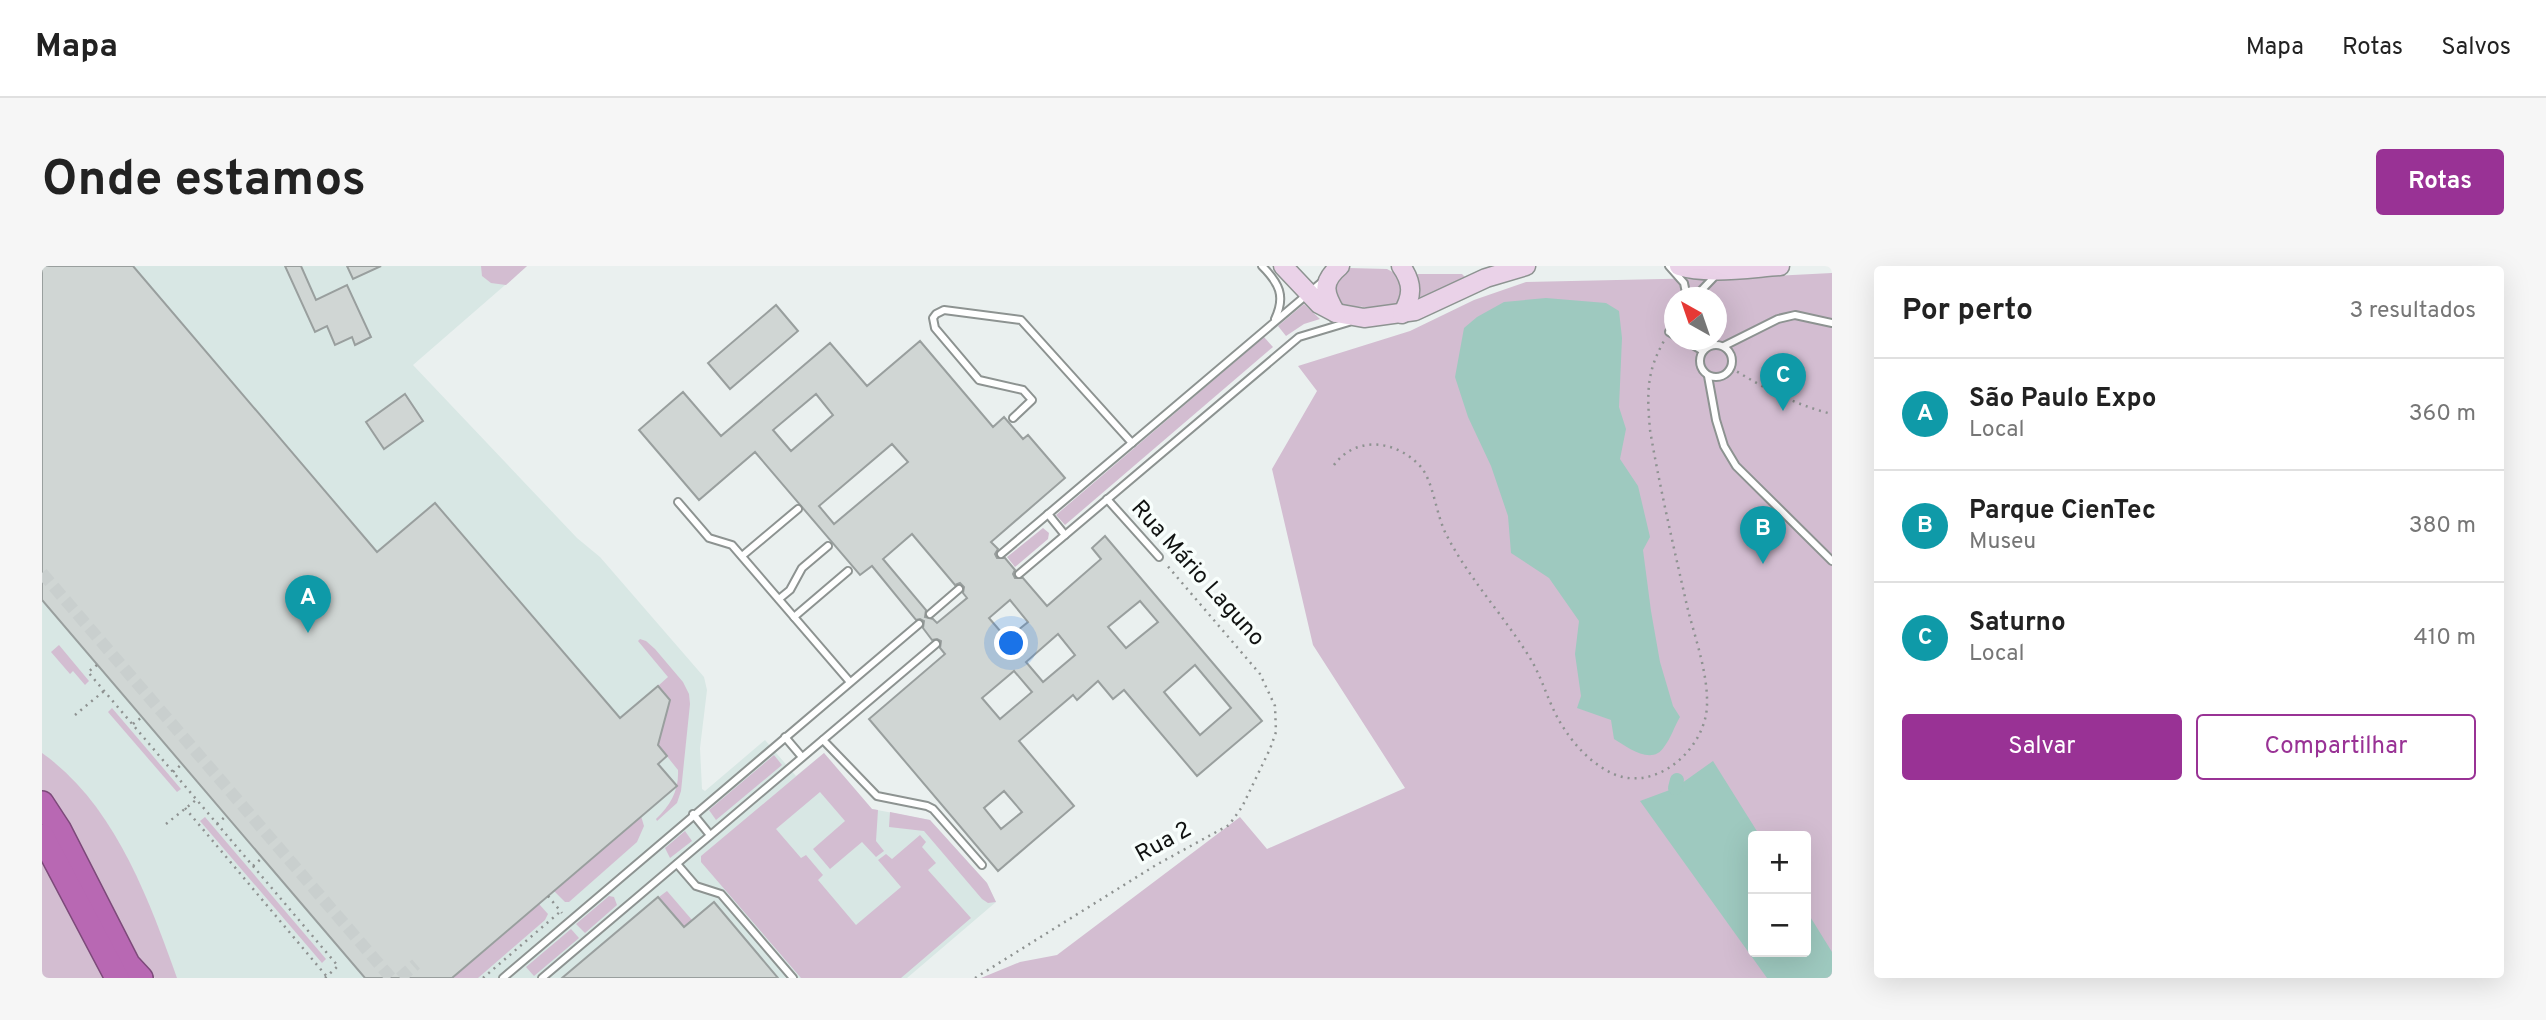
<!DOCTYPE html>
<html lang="pt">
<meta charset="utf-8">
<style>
body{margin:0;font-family:Overpass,sans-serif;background:#f6f6f6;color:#222}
.controls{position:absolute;right:21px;bottom:21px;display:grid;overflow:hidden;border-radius:7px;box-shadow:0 7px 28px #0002}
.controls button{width:63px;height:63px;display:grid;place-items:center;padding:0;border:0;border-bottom:2px solid #e0e0e0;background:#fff;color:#222;font:35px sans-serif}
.compass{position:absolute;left:1622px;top:21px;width:63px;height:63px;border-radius:50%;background:#fff;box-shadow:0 7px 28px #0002;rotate:320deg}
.you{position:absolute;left:970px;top:378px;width:24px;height:24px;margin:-18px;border:5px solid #fff;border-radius:50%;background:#1a73e8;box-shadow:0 0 0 10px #1a73e833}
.badge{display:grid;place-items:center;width:46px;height:46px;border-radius:50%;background:#993295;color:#fff;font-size:23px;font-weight:700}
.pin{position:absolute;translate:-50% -58px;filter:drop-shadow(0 2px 4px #0008)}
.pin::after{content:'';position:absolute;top:37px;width:24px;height:21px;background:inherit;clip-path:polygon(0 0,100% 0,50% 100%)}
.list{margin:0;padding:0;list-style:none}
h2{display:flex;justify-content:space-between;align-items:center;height:91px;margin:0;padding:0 28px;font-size:30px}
h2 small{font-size:23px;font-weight:400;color:#767676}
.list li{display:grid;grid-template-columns:46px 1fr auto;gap:21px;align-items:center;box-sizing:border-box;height:112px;padding:0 28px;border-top:2px solid #e0e0e0}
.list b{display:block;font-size:26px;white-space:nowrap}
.list p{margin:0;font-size:23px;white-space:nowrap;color:#767676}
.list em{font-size:23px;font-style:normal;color:#767676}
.actions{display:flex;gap:14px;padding:21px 28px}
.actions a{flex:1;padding:16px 0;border:2px solid #993295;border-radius:7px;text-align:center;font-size:24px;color:#993295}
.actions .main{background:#993295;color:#fff}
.map{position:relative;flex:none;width:1790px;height:712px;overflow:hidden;border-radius:7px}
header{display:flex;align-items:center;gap:42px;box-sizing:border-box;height:98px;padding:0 35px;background:#fff;border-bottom:2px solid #e0e0e0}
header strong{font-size:33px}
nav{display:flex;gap:38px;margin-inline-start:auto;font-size:24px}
.intro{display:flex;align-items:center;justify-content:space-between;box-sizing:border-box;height:168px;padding:0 42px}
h1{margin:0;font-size:49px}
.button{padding:18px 32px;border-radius:7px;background:#993295;color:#fff;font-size:24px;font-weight:700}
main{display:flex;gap:42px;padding:0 42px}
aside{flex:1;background:#fff;border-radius:7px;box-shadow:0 7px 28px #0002}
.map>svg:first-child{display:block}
</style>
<header>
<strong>Mapa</strong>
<nav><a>Mapa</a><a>Rotas</a><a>Salvos</a></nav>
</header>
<div class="intro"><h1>Onde estamos</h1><a class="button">Rotas</a></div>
<main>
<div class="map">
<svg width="1790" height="712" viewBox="0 0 1790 712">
<rect width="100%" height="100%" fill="#eaf0ef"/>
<!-- built -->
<polygon fill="#d8e7e4" points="0,0 485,0 371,99 535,272 558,291 662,411 665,424 658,482 660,523 663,525 723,474 754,510 782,487 830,543 888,554 945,617 954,636 865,712 129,712 0,503"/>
<!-- green -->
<g fill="#d3bdd1" fill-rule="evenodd">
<polygon points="439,0 485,0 464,19 449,17 440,10"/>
<path d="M1307,2L1345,3L1360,11L1364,22L1356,37C1346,42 1309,43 1299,37C1294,34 1293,28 1290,22L1301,4Z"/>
<path d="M1790,7V712H939L978,696L1015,689L1198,551L1225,583L1363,522L1271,379L1230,203L1275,125L1256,100L1368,65L1432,34L1484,16L1711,11ZM1632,32H1674V74H1632ZM1711,570H1764V686H1711Z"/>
<polygon points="1376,8 1420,8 1423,11 1375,36 1373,10"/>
<polygon points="1262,38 1278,53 1262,58 1244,70 1236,60"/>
<polygon points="1222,71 1231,81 1023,259 1014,249"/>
<polygon points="1001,262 1007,267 1006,273 973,301 965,291"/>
<path d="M598,373L604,375L613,383L641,416L647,428L648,438L639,525L635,537L615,555L614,553C629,539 637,524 636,504L616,479L628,434L616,420L626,411L596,375Z"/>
<polygon points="17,379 47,415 43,419 31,405 28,408 9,386"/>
<polygon points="70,442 139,523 135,526 66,446"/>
<path d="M0,487C72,538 106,631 135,712H113L101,705L0,527Z"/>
<polygon points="782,487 830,543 836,544 834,575 842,585 834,591 820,576 788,603 771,583 803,555 778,526 734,563 759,592 764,589 781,609 776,614 814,659 859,621 836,594 844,588 850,593 878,569 884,576 880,581 894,597 886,604 929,652 859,712 759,712 659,596 659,590"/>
<polygon points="732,489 740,499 674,554 667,544"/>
<polygon points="848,546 888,554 945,617 954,636 946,637 940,633 882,565 847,561"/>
<polygon points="599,550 602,560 595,576 527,636 523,636 512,625"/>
<polygon points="163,551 284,693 280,697 158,555"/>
<polygon points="643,565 650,575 628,592 623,582"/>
<polygon points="0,587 64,712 0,712"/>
<polygon points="625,625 650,654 642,661 617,631"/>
<polygon points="567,630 572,631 575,639 543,667 534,658"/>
<polygon points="497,638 506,648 503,654 436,712 410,712"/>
<polygon points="529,663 537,672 492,710 484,701"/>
</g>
<!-- water -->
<g fill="#9ec9bf">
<path d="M1504,32L1564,37L1577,45L1580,72L1577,141L1584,163L1578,193L1596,220L1608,271L1601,284L1609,345L1618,396L1631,440L1638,451C1632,461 1629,472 1622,481C1610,500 1585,481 1572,473L1569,454L1535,442L1539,430L1533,388L1537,355L1507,312L1469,287L1466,250L1449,200L1426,151L1413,111L1422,62L1435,51L1462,36Z"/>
<polygon points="1671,495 1718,570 1711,570 1711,686 1764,686 1764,644 1790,686 1790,712 1725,712 1598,535 1633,522"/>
</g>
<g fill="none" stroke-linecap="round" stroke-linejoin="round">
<!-- stream -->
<polyline stroke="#9ec9bf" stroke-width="3.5" points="1631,515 1635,524"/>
<!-- canal -->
<polyline stroke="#9ec9bf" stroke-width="14" points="1633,522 1635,514"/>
</g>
<!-- building -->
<g fill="#d0d6d4" stroke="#999f9e" stroke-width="2" fill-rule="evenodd">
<polygon points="0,0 91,0 335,286 393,237 578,452 616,420 628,434 616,479 625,490 616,498 635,520 410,712 323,712 0,334"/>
<polygon points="243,0 259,0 274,34 305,19 329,71 313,79 310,71 293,79 285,60 273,66"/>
<polygon points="305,0 339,0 311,13"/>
<polygon points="734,39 756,65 688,123 666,97"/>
<path d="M878,75L951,161L962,151L981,173L986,169L1023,212L949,276L956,283L953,288L955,292H963L973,304L971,308L973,312H981L1005,340L1059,293L1050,282L1063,270L1220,455L1155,510L1082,424L1071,433L1056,415L1035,434L1031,429L977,475L1032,540L956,605L827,453L903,388L898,382L899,375L895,373L890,374L881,362L882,355L878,353L874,354L830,300L818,309L713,186L657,234L597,164L641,126L679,170L788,77L825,120ZM774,128L791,149L749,185L731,164ZM850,178L866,196L792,258L777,240ZM870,268L913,319L918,317L922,321L921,327L925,332L895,357L891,353L883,351L884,344L841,293ZM968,334L986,356L965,373L947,352ZM1098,335L1116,356L1084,382L1066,361ZM1016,368L1033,389L1001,416L984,396ZM1153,399L1189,442L1158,469L1122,426ZM972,405L990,426L958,453L940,432ZM962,525L980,546L959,563L942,542Z"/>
<polygon points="363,128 381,155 342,183 324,156"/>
<polygon points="616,631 642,661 672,636 736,712 520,712"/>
</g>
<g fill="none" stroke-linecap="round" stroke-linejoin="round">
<!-- street-tunnel -->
<g stroke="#c9cfce" stroke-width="12" stroke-dasharray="12 6" stroke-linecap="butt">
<polyline points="0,307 349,712"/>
<polyline points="358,712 374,698"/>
</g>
<defs>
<g id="lane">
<path d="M1220,0C1237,17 1244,30 1233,53"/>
<polyline points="1627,0 1642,17 1645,32"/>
<polyline points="1652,32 1675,8"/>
<polyline points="1632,58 1627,66 1632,69"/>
<polyline points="1642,74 1661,85"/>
<circle cx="1674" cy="95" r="16"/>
<polyline points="1682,80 1736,53 1753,49 1790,57"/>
<polyline points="1666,110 1674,154 1682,180 1694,200 1790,295"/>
<polyline points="971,152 990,134 981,124 937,114 893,62 891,52 894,48 902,44 979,54 1090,177"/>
<polyline points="1065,233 1117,291"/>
<polyline points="636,236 667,272 690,279 808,416"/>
<polyline points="1006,248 1023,269"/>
<polyline points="959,288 1281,15"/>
<polyline points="700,290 756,243"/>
<polyline points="977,308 1257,71 1307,56"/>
<polyline points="737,333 748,324 760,302 786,280"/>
<polyline points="888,348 917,323"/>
<polyline points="752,351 806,305"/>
<polyline points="743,471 760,491"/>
<polyline points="781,474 835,530 885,540 891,543 940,599"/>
<polyline points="651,548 668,569"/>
<polyline points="635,598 654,620 679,628 751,712"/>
<polyline points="461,712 877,358"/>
<polyline points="500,712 894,378"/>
</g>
<g id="secondary">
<polyline points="1241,0 1277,38 1294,47 1322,52 1373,45 1444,12 1484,0"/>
<path d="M1359,0C1371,17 1371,30 1360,48"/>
<path d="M1637,0C1665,9 1708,2 1738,0"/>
<path d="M1294,47C1282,27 1279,16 1298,0"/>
</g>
<g id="highway">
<polyline points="0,537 17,563 86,698 99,712"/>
<polyline points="0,570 75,712"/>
</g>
</defs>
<!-- lane casing -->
<use href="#lane" stroke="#8d9391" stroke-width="10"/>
<!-- secondary casing -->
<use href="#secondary" stroke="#8d9391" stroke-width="21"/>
<!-- highway casing -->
<use href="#highway" stroke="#7d4a7a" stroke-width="26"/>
<!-- path -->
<g stroke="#8e9291" stroke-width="2.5" stroke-dasharray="2 5" stroke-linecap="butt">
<path d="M1689,102C1722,122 1753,139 1790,148"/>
<path d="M1292,199C1314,169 1355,174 1379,201C1392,217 1394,250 1405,270C1428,314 1462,350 1488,392C1502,415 1507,441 1523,464C1535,482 1552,500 1574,509C1617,525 1664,481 1665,439C1666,407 1653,372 1645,340C1632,282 1618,223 1608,164C1605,129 1604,106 1622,75"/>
<polyline points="55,399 46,406 296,700 283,712"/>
<polyline points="33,449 62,425"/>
<polyline points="91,458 100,451"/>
<polyline points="131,506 140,498"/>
<polyline points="143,542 286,712"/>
<polyline points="124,558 154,534"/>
<polyline points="175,558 184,550"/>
<polyline points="211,600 220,592"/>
<polyline points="506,630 520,647"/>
<polyline points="441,712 519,645"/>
<polyline points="933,712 1114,599 1187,559 1200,541 1228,483 1234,466 1233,440 1218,408 1123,297"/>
</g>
<!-- lane -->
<use href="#lane" stroke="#fff" stroke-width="6"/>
<!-- secondary -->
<use href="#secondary" stroke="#ead2e8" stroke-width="18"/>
<!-- highway -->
<use href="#highway" stroke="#b868b3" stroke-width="23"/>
</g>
<g text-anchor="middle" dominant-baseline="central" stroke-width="7" stroke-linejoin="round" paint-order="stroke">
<!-- street labels -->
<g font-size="23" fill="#101211" stroke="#f8fefc">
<text transform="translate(1155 308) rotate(48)">Rua Mário Laguno</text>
<text transform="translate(1122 577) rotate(-29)">Rua 2</text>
</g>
</g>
</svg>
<div class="controls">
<button>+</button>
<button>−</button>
</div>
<svg class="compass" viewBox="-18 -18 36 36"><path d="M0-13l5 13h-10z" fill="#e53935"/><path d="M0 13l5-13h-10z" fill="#767676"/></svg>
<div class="you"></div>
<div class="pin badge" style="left:266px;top:367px;background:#0f9aa8">A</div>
<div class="pin badge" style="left:1721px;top:298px;background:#0f9aa8">B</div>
<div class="pin badge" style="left:1741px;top:145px;background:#0f9aa8">C</div>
</div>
<aside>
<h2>Por perto<small>3 resultados</small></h2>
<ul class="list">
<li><span class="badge" style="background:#0f9aa8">A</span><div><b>São Paulo Expo</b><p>Local</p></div><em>360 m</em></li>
<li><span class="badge" style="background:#0f9aa8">B</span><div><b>Parque CienTec</b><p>Museu</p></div><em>380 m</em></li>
<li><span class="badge" style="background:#0f9aa8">C</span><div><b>Saturno</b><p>Local</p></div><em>410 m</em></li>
</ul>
<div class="actions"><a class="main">Salvar</a><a>Compartilhar</a></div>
</aside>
</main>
